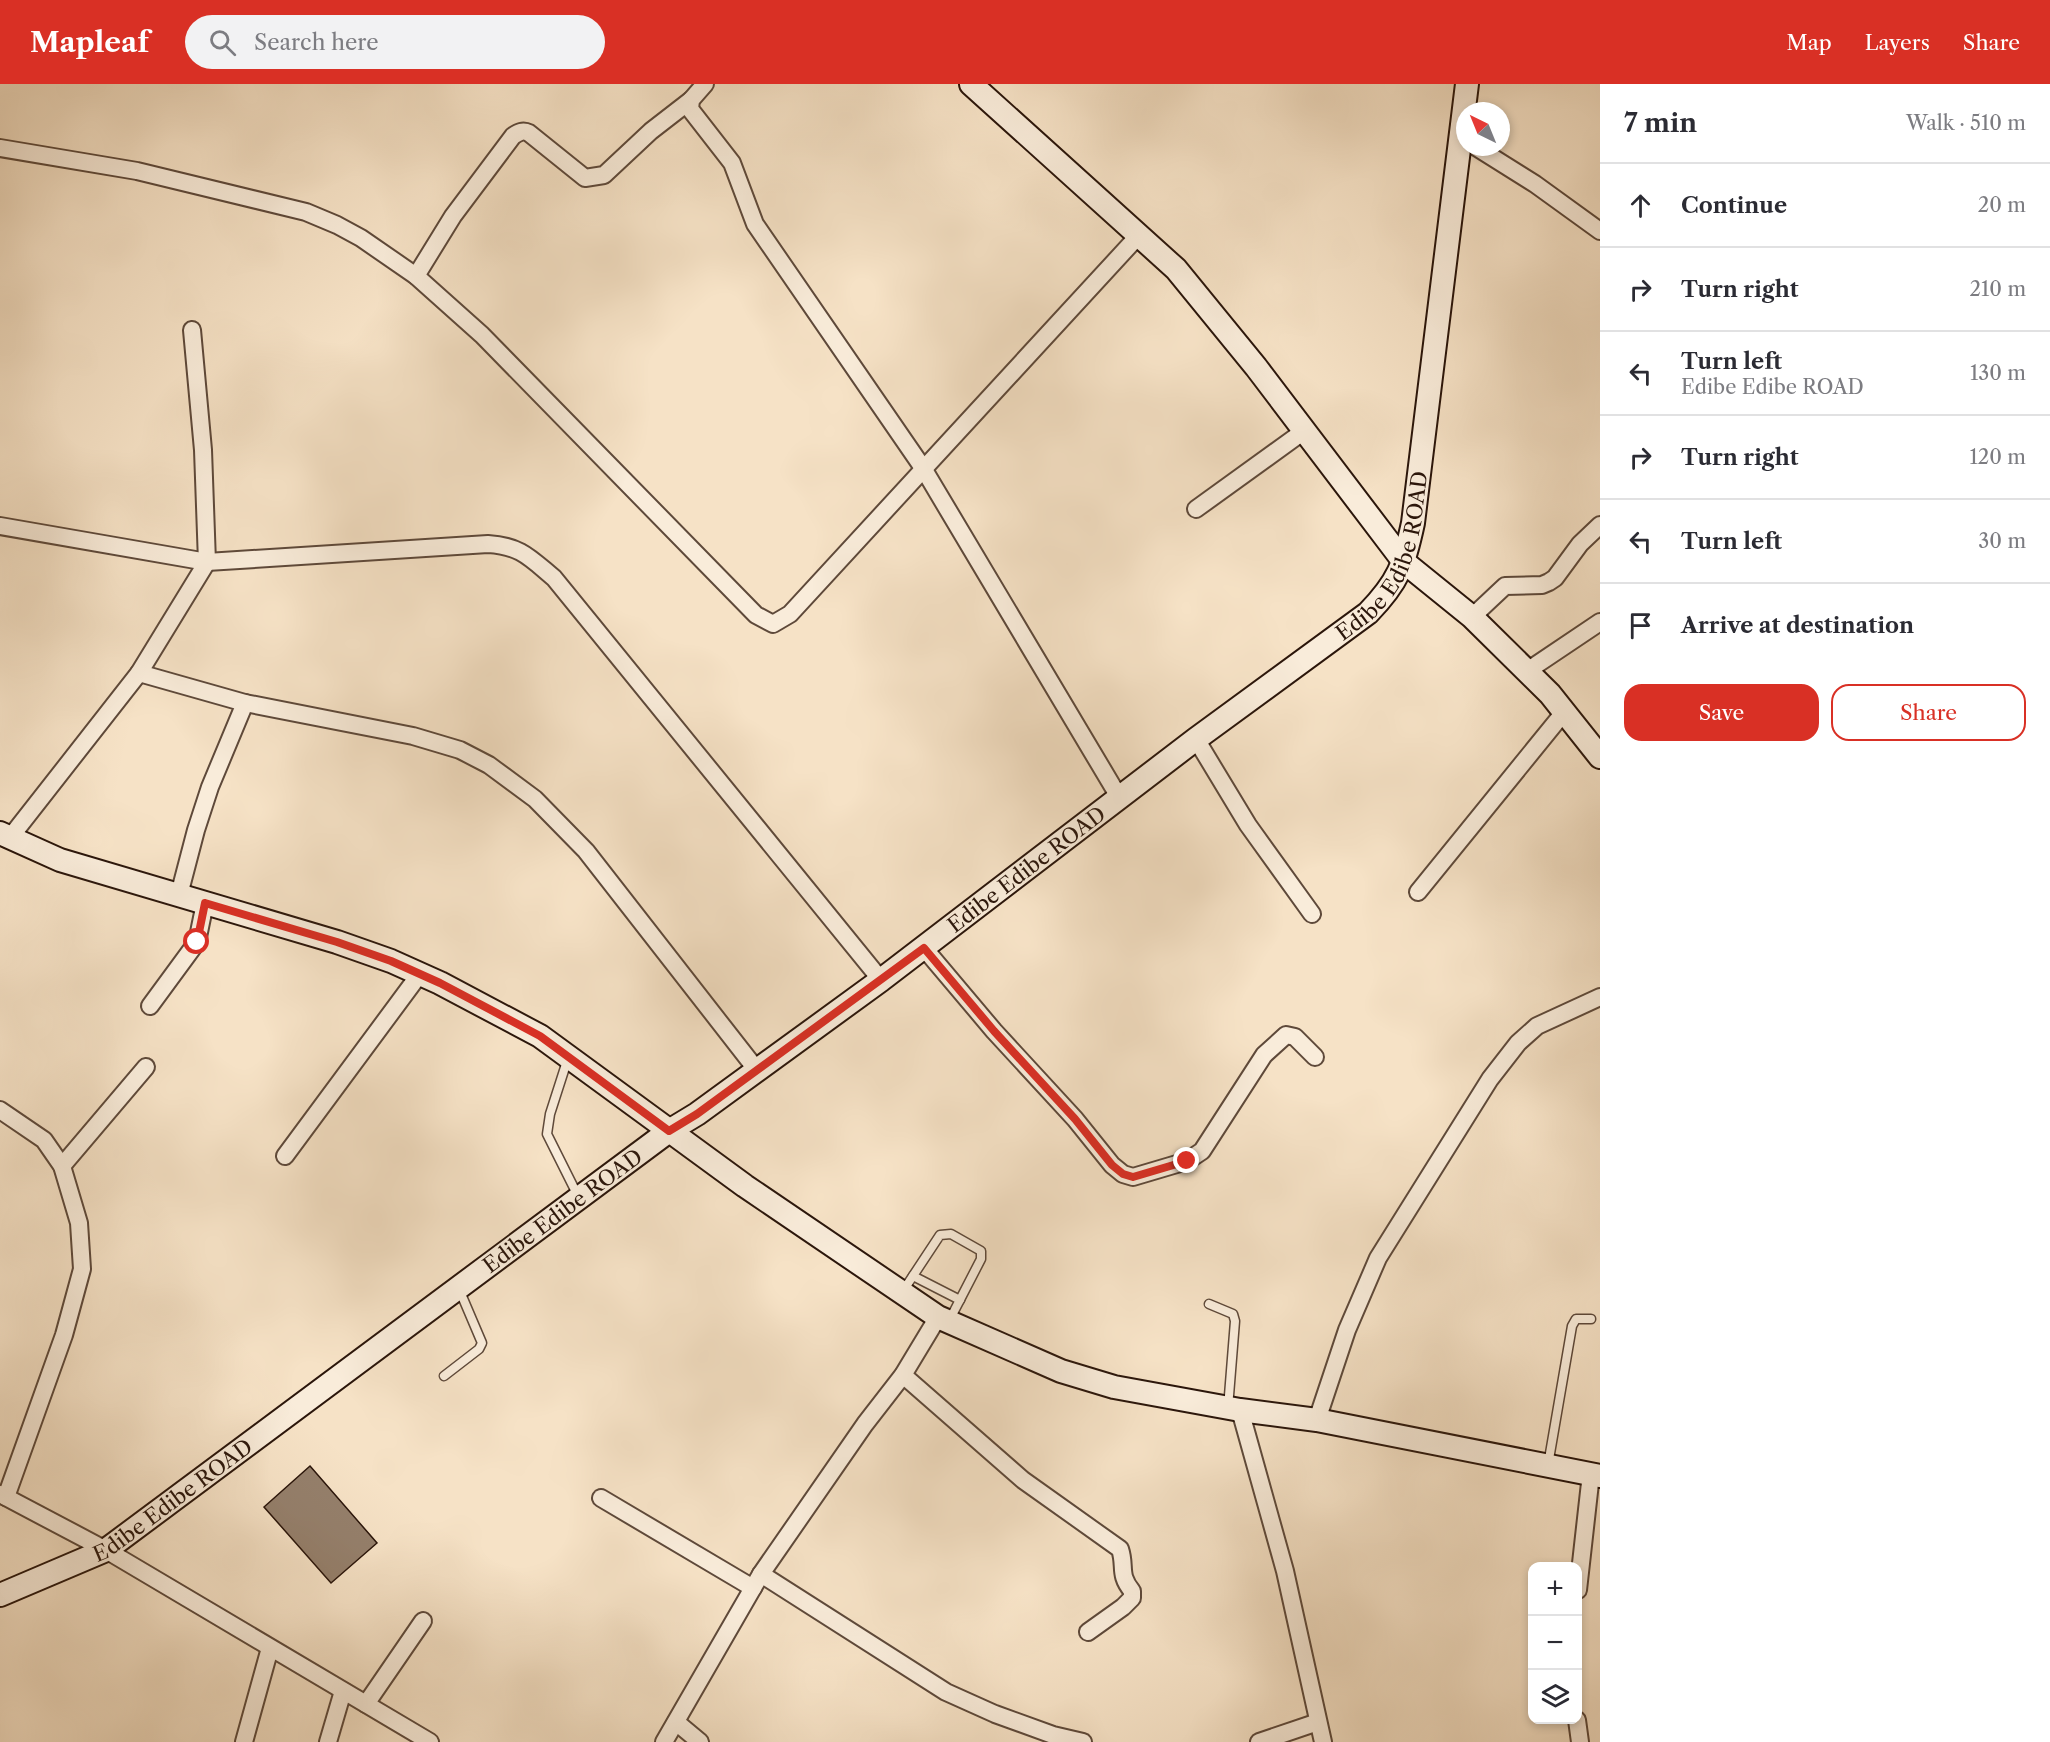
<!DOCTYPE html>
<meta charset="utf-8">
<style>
body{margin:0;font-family:"Libre Caslon Text",serif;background:#f2f2f3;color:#2b2b33}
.controls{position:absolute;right:18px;bottom:18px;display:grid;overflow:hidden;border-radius:12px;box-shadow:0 3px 9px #0003}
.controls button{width:54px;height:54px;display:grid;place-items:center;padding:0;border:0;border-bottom:2px solid #e1e1e2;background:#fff;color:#2b2b33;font:30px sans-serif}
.compass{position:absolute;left:1456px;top:18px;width:54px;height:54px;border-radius:50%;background:#fff;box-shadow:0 3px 9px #0003;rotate:317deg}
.stop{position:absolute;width:18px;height:18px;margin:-14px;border:4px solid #d93025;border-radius:50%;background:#fff}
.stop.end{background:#d93025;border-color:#fff;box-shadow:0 2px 6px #0008}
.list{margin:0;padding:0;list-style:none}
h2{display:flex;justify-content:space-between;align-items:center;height:78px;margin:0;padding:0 24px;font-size:26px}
h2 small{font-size:20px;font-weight:400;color:#7c7c81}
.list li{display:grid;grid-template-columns:39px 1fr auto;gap:18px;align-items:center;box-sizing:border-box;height:84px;padding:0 24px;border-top:2px solid #e1e1e2}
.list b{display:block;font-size:22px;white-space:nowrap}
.list p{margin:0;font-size:20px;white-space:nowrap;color:#7c7c81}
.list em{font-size:20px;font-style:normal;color:#7c7c81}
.actions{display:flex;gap:12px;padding:18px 24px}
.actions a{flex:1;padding:14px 0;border:2px solid #d93025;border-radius:18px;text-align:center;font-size:21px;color:#d93025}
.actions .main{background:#d93025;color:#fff}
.icon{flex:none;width:33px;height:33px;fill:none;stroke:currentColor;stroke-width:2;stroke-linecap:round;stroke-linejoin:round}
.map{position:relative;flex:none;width:1600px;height:1658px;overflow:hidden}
header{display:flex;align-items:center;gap:36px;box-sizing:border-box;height:84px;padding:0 30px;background:#d93025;color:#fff}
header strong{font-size:28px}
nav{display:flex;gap:33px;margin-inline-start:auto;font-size:21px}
.search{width:420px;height:54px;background:#f2f2f3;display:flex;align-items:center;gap:15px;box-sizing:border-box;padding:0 21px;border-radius:33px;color:#7c7c81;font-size:22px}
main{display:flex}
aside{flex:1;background:#fff}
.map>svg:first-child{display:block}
</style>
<header>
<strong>Mapleaf</strong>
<div class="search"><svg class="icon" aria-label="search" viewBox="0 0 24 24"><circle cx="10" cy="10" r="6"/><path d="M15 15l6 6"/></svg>Search here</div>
<nav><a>Map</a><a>Layers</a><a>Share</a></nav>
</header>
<main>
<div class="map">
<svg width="1600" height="1658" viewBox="0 0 1600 1658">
<rect width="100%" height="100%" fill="#f6e2c6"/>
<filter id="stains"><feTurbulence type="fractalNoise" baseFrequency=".00333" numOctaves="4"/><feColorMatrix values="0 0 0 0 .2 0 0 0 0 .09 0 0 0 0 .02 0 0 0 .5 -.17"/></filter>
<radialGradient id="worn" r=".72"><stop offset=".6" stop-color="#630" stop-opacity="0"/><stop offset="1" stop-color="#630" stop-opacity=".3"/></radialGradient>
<!-- building -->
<polygon fill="#95806c" stroke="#2b160b" stroke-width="1.5" points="310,1382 377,1459 331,1499 264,1423"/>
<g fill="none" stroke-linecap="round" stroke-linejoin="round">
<defs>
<g id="lane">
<polyline points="568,974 550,1030 547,1050 578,1112"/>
<polyline points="913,1192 960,1216"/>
<polyline points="903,1207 940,1151 951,1150 981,1167 981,1175 949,1237"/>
<polyline points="1209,1220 1233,1230 1235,1237 1228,1324"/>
<polyline points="444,1292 479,1265 482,1259 459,1205"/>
<polyline points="1548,1381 1572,1242 1576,1235 1591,1235"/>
</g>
<g id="street">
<polyline points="705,0 691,16 690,25 732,79 755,140 923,384 1119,713"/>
<polyline points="1476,63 1535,100 1600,147"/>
<polyline points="0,64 137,87 306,128 337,141 361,154 416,192 482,251 756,531 773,540 790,530 1140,150"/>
<path d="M416,192L453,132L513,52C519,48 523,46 529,49L585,94L604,91L651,47L691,16"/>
<polyline points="1196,425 1304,347"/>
<path d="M0,442L207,478L488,460C521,462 530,474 554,494L881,896"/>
<polyline points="1472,533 1505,502 1542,501 1549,498 1555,494 1580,460 1600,441"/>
<polyline points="1527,587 1600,538"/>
<polyline points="139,589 245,619 413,652 460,666 489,681 535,715 586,767 756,985"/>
<polyline points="1196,655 1248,741 1312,830"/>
<polyline points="9,755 139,589 207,478 203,366 192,246"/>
<polyline points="1418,808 1565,627"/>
<polyline points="179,811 196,746 210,703 245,619"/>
<polyline points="924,864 994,947 1075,1035 1112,1081 1123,1090 1133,1093 1187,1077 1202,1067 1264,971 1286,951 1295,953 1315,973"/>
<polyline points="150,922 197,858 205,819"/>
<polyline points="0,1026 44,1056 62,1082 79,1139 82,1185 64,1251 6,1413"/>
<polyline points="285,1072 419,891"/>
<polyline points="62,1082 146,983"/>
<path d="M903,1291L1023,1396L1120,1465C1126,1483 1118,1490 1132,1507V1514L1123,1523L1088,1548"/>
<polyline points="1240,1326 1285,1487 1323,1658"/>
<polyline points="1317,1336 1347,1246 1378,1174 1490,995 1518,959 1537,942 1600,913"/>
<polyline points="0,1410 106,1466 430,1658"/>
<polyline points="601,1414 753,1504"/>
<polyline points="761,1490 946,1608 995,1630 1053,1651 1083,1658"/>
<polyline points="1578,1506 1591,1390"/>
<polyline points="366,1620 423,1537"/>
<polyline points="1577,1636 1580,1658"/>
<polyline points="676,1638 700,1658"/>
<polyline points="244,1658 270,1564"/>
<polyline points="328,1658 343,1607"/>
<polyline points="664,1658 761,1490 865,1340 903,1291 938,1233"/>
<polyline points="1259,1658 1318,1638"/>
</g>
<g id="secondary">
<polyline points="971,0 1176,185 1256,283 1404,478 1472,533 1550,610 1600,673"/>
<polyline points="0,749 60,776 337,858 391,877 440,899 540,952 745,1102 938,1233 1061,1287 1114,1303 1240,1326 1317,1336 1600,1392"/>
<path id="s1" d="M0,1511L106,1466L669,1047L697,1030L881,896L1196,655L1368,529C1399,497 1404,481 1413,439L1467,0"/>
</g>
</defs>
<!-- lane casing -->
<use href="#lane" stroke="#5e493a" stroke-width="11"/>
<!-- street casing -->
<use href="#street" stroke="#5e493a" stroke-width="20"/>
<!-- secondary casing -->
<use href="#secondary" stroke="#2b160b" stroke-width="26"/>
<!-- lane -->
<use href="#lane" stroke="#f9ecda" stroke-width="8"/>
<!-- street -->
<use href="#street" stroke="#f9ecda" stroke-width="16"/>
<!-- secondary -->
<use href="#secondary" stroke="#f9ecda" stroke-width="22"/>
</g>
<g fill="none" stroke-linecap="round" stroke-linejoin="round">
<!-- route -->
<polyline stroke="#d93025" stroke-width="8" points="197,858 205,819 337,858 391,877 440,899 540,952 669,1047 697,1030 924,864 994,947 1075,1035 1112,1081 1123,1090 1133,1093 1187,1077"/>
</g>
<g text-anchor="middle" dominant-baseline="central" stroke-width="4.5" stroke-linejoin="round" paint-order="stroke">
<!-- street labels -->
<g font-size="21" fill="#2b160b" stroke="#f9ecda">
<text stroke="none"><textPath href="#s1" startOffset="1746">Edibe Edibe ROAD</textPath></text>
<text stroke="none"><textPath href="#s1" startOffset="1260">Edibe Edibe ROAD</textPath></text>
<text stroke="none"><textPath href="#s1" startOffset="684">Edibe Edibe ROAD</textPath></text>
<text stroke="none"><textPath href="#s1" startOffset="198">Edibe Edibe ROAD</textPath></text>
</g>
</g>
<rect width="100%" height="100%" filter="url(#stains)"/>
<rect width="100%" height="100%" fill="url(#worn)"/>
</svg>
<div class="controls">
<button>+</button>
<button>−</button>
<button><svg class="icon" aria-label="layers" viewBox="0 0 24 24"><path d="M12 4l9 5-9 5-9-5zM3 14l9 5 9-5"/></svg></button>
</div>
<svg class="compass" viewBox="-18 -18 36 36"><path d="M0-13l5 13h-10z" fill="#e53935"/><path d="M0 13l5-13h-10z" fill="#7c7c81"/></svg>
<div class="stop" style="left:197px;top:858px"></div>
<div class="stop end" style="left:1187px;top:1077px"></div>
</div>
<aside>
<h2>7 min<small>Walk · 510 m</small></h2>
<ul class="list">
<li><svg class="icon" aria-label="ahead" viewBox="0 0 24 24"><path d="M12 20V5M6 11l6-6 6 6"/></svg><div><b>Continue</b></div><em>20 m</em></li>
<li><svg class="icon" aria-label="right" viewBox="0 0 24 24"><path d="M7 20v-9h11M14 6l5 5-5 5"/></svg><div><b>Turn right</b></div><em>210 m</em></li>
<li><svg class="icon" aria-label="left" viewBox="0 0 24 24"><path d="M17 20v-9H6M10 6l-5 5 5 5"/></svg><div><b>Turn left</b><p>Edibe Edibe ROAD</p></div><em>130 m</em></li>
<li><svg class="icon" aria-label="right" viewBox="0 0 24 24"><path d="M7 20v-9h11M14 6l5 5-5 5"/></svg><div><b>Turn right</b></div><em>120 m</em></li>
<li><svg class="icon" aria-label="left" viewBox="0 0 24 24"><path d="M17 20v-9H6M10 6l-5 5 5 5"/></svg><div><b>Turn left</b></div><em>30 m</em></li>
<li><svg class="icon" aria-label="arrive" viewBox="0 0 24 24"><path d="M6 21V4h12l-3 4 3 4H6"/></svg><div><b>Arrive at destination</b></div></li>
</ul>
<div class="actions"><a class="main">Save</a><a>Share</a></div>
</aside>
</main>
